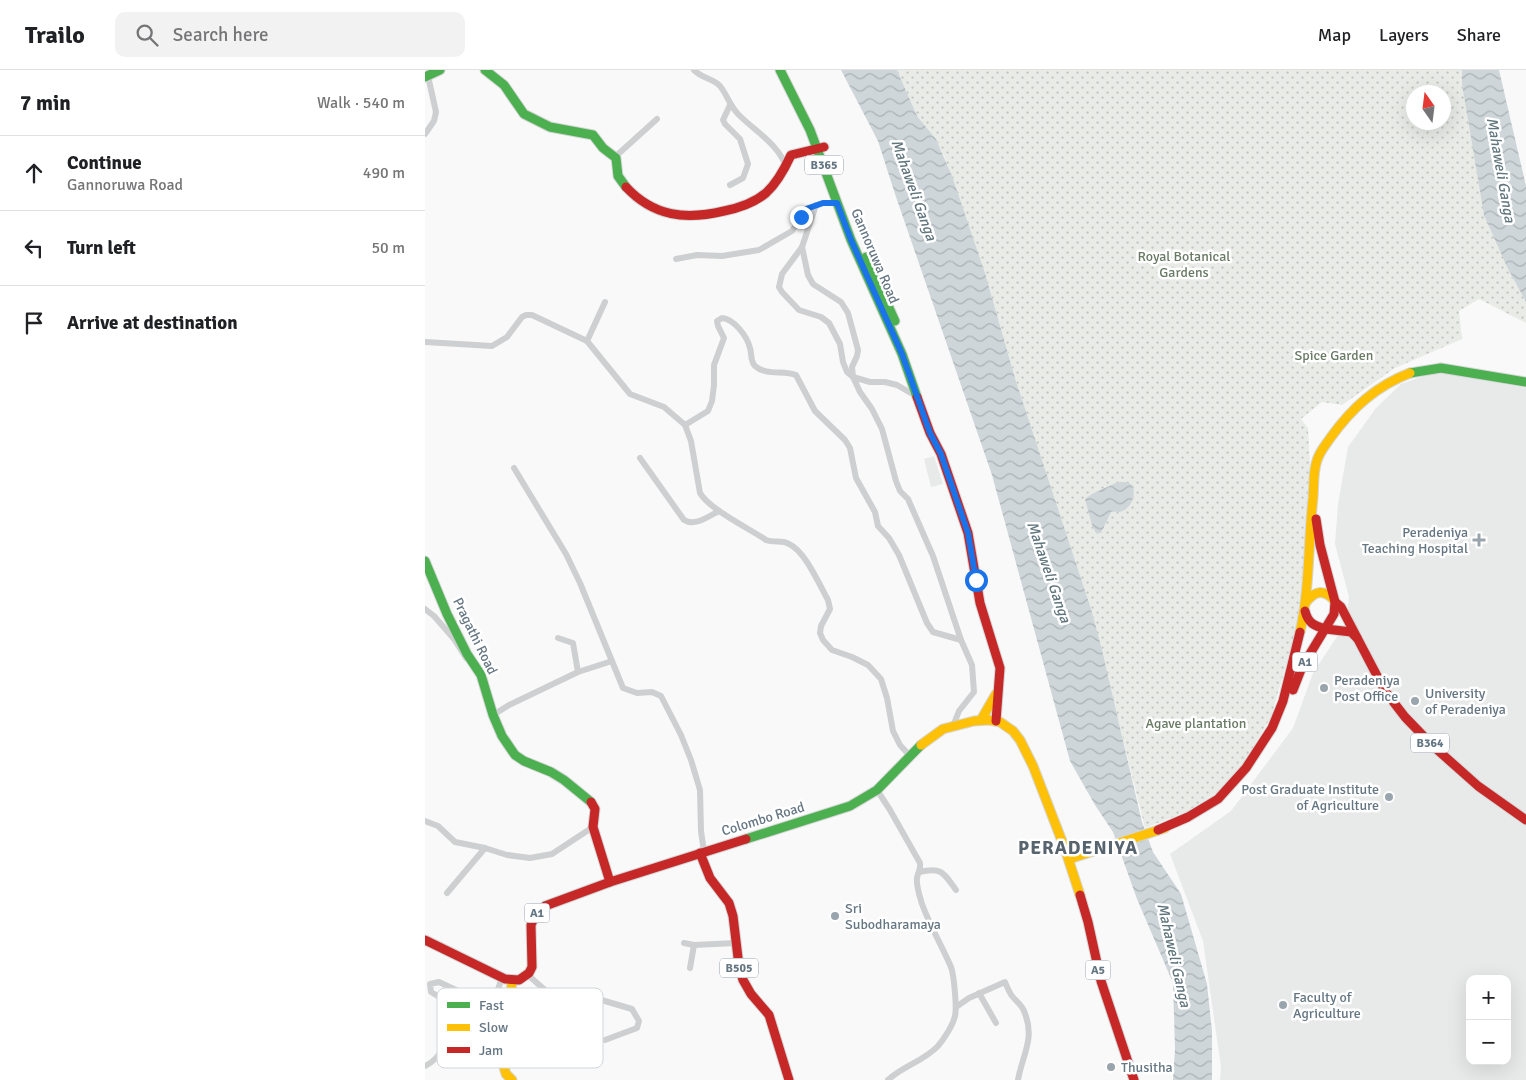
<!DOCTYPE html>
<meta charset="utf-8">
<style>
body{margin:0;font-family:Signika,sans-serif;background:#f2f2f2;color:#202124}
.controls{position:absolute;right:15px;bottom:15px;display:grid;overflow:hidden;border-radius:10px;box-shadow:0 5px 20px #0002}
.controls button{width:45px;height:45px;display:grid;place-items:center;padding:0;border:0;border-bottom:1px solid #e0e0e0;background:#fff;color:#202124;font:25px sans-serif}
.compass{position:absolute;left:981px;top:15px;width:45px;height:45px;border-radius:50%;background:#fff;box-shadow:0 5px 20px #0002;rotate:346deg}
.stop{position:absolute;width:15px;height:15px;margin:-11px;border:4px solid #1a73e8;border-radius:50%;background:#fff}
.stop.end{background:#1a73e8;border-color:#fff;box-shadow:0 1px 5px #0008}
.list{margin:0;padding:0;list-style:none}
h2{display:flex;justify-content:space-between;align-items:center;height:65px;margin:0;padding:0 20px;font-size:21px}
h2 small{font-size:16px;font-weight:400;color:#757577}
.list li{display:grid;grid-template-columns:32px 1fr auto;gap:15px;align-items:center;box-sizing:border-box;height:75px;padding:0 20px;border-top:1px solid #e0e0e0}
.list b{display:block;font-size:19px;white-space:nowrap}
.list p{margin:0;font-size:16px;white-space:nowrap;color:#757577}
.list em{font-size:16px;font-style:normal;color:#757577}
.icon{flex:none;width:28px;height:28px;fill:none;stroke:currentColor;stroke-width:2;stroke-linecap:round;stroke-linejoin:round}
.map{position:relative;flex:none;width:1101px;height:1010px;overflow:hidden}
header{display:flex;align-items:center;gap:30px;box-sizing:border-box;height:70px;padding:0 25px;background:#fff;border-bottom:1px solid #e0e0e0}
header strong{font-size:24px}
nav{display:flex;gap:28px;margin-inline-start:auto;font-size:18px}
.search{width:350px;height:45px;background:#f2f2f2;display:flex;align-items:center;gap:12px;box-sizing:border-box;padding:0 18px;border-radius:10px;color:#757577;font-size:19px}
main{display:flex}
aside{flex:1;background:#fff}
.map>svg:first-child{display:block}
</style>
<header>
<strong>Trailo</strong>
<div class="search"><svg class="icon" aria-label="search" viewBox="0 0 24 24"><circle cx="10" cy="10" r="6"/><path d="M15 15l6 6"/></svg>Search here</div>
<nav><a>Map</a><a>Layers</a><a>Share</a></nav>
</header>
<main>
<aside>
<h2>7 min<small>Walk · 540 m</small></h2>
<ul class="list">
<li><svg class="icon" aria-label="ahead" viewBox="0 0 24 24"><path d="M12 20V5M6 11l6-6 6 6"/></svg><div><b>Continue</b><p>Gannoruwa Road</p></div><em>490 m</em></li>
<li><svg class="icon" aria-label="left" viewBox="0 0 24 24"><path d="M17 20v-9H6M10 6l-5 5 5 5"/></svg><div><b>Turn left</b></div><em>50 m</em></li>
<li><svg class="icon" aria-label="arrive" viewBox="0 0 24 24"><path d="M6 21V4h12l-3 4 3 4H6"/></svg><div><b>Arrive at destination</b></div></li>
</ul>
</aside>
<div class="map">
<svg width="1101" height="1010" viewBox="0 0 1101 1010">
<defs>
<pattern id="garden-dots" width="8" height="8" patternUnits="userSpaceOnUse" patternTransform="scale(1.25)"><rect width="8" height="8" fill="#e8ebe6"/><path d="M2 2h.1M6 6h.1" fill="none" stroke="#c0c3c0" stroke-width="1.8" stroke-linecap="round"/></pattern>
<pattern id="water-waves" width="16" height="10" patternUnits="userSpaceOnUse" patternTransform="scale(1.25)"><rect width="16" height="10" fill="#ced6d9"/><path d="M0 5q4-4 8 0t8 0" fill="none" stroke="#abb2b5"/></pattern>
</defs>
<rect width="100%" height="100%" fill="#f9f9f9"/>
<!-- built -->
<g fill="#e8e9e9" fill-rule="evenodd">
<path d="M1011,302L1101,318V1010H795L796,997L778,871L745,784L806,741L868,658L888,603L921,553L924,527L910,474L913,434L923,377L951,338L976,314ZM1045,909H1082V991H1045Z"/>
<polygon points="509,386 518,414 506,417 499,389"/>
</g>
<!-- garden -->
<path fill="url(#garden-dots)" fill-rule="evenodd" d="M472,0H1037V14L1083,199L1101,232V253L1054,229L1034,241L1037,269L970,298L917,335L897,332L876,349L883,358L885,394L876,537L874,550L846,647L819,692L791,723L761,742L720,758L666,540L590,308L560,203L520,88L511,69L492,46ZM988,22H1018V52H988Z"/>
<!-- water -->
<g fill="url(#water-waves)">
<polygon points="416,0 472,0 492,46 511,69 527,106 560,203 590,308 666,539 676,576 717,752 728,782 756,824 782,914 787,961 787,1010 748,1010 750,979 748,913 712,829 688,762 670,735 645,691 567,405 470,124 453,71"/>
<polygon points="1037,0 1074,0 1101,116 1101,232 1083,199 1059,145 1037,14"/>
<path d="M693,412H702L707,415C712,425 706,440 694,442C691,442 688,441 686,442L676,463H671L667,455L660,429L667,424Z"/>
</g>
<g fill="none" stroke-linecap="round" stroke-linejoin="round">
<defs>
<g id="fast">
<polyline points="60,0 79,15 99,44 125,57 168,65 178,78 191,88 193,106 201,117"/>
<polyline points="355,0 385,60 426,170 477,284 492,327"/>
<polyline points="0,7 15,0"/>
<polyline points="441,187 470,251"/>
<polyline points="985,303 1016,298 1101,312"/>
<polyline points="0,491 22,544 42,584 56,605 68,645 77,666 90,685 99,691 126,702 139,710 166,732"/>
<polyline points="321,769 425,736 452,720 496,675"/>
</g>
<g id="slow">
<path d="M881,532C891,520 899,519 910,531"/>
<path d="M875,562C885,518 883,472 888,428C889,417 888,405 891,394C893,383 900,376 906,367C927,338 951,316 985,303"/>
<polyline points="556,650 571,624"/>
<polyline points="496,675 518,659 549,651 564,650 575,652 588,661 595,670 608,696 640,779 655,825"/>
<polyline points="644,789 740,758"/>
<polyline points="87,911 84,955 77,990 81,1004 87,1010"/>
</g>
<g id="jam">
<path d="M201,117C229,147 261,150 299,141C314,138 329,133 341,123C352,113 360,98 366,85L399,77"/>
<polyline points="492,327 505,363 516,384 543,463 555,533 575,598 571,651"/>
<polyline points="910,532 916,537 960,621 980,647 1008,676 1053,716 1101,750"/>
<path d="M880,541C883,553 889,556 901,559"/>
<polyline points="901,559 926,562 932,568"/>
<polyline points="868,620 877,597 909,544 910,532 895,475 891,449"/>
<polyline points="166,732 170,739 168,757 185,812"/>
<polyline points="733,760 763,747 793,729 821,698 847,658 858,631 875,562"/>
<polyline points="275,783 285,808 304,833 308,846 314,896 318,910 326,924 344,945 364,1010"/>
<polyline points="655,825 663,852 676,911 709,1010"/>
<polyline points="0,870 80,909 94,910 104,903 107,897 106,855 111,844 120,836 185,812 321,769"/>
</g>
</defs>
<!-- fast casing -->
<use href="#fast" stroke="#d5d6d7" stroke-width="11"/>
<!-- slow casing -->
<use href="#slow" stroke="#d5d6d7" stroke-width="11"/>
<!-- jam casing -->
<use href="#jam" stroke="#d5d6d7" stroke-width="11"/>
<!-- street -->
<g stroke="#cecfd0" stroke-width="6">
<path d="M269,0C276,8 289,9 295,16C303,26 304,35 314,45C331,62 352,73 361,96"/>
<polyline points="305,35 298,50 300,54 315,69 323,94 318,108 305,115"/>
<polyline points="0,64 9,51 11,42 3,6"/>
<polyline points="191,86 232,49"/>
<polyline points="391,135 377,177 357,204 354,217 357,222 374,240 396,247 404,253 415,274 418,292 422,302 428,307 445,312 460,312 472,315 491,326"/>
<polyline points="377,177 383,205 388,214 416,232 423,243 433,280 432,286 427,297 428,307 435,322 447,339 457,359 471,411 475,421 483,429 508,486 536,570 547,595 549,622 534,641 528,656"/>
<polyline points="251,189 272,185 297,186 334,180 367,161 381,139 398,133 413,133"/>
<polyline points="162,271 180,232"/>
<path d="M0,272L67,276L82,267L97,247L101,245H107L162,271L205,324L239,337L260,355L266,371L275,423C284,439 325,459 341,470C349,473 358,470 364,474C380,481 394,514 403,530L405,539L396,556L395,563L398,570L407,580L427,587L443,595L456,609L462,628L468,661L475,675L485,686"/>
<path d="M260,355L283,341L287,331L289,315V295L299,268L293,256L292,251L297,248C309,249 322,266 325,278C327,284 325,291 330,296C341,306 359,300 371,305L390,341L420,370L425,378L431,408L450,442L453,456L464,468L474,485L502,553L508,562L536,570"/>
<path d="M215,388L259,450C270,457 284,446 294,441"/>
<polyline points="89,398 141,484 155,513 198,618 212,623 227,622 236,626 256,665 266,690 275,720 276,761 279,782"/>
<polyline points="0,539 9,546 29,569 41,588"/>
<polyline points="153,602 187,591"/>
<polyline points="68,645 84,635 153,602 148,573 133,568"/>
<path d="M452,720L465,740L495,793C496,799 493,802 492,808C491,816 495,827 497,834C505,856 517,876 526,897C529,905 532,938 530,946C528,955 519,969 513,976C499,991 478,996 463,1010"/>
<polyline points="0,751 13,756 30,772 60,778 82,785 105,788 127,784 168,757"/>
<path d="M494,802C517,797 518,802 531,820"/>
<polyline points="22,823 60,778"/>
<polyline points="259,873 269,875"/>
<polyline points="265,898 269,875 311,873"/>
<polyline points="103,905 129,928 133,930 173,929 207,939 214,951 212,958 180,970"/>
<polyline points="554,923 571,953"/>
<path d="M531,937L544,928L580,912C582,917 584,922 587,926C591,931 597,935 599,941C611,969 597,985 593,1010"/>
<path d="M0,996C17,988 26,966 27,948C27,943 24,937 23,932L6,922L5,914L14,912L31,920L46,937L54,979L59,983L62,978L64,948L77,907"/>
</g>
<!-- fast -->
<use href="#fast" stroke="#4caf50" stroke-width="9"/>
<!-- slow -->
<use href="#slow" stroke="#ffc107" stroke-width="9"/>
<!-- jam -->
<use href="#jam" stroke="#c62828" stroke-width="9"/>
</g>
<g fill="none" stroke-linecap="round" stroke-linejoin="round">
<!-- route -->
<polyline stroke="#1a73e8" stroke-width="6" points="376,147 381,139 398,133 412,133 426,170 477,284 505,363 516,384 543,463 551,510"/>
</g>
<!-- markers -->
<g fill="#99a4ac" stroke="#fff" stroke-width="2">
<path d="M1051.5 462.5h5v5h5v5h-5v5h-5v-5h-5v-5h5z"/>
<circle cx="899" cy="618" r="5"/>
<circle cx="990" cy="631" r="5"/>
<circle cx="964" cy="727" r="5"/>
<circle cx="410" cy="846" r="5"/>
<circle cx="858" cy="935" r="5"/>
<circle cx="686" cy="997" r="5"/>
</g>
<g text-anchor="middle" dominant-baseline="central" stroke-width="5" stroke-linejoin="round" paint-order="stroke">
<!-- shield labels -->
<g fill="#fff" stroke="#939fa8" stroke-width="1">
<rect x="380" y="85.5" width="38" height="19" rx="4"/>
<rect x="867.5" y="582.5" width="25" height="19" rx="4"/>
<rect x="986" y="663.5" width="38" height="19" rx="4"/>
<rect x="99.5" y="833.5" width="25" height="19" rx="4"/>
<rect x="295" y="888.5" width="38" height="19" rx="4"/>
<rect x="660.5" y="890.5" width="25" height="19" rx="4"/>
</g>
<g font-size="12" font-weight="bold" fill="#657683">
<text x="399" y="95">B365</text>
<text x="880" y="592">A1</text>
<text x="1005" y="673">B364</text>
<text x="112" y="843">A1</text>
<text x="314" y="898">B505</text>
<text x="673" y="900">A5</text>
</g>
<!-- street labels -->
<g font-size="14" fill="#657683" stroke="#fff">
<text transform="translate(450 186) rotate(67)">Gannoruwa Road</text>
<text transform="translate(50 566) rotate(64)">Pragathi Road</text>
<text transform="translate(338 749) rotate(-17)">Colombo Road</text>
</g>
<!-- park labels -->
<g font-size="14" fill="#687a64" stroke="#fff">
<text x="759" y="186">Royal Botanical<tspan x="759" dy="16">Gardens</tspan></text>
<text x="909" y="285">Spice Garden</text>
<text x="771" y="653">Agave plantation</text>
</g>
<!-- poi labels -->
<g font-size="14" fill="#657683" stroke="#fff" text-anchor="start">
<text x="1043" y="462" text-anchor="end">Peradeniya<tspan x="1043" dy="16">Teaching Hospital</tspan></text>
<text x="909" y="610">Peradeniya<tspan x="909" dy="16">Post Office</tspan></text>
<text x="1000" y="623">University<tspan x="1000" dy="16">of Peradeniya</tspan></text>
<text x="954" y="719" text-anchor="end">Post Graduate Institute<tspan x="954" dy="16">of Agriculture</tspan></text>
<text x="420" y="838">Sri<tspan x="420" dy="16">Subodharamaya</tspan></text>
<text x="868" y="927">Faculty of<tspan x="868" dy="16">Agriculture</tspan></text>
<text x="696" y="997">Thusitha</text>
</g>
<!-- water labels -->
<g font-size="15" font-style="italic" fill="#60757c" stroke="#fff">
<text transform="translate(1076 100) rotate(80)">Mahaweli Ganga</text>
<text transform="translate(489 120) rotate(70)">Mahaweli Ganga</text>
<text transform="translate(624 502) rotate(71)">Mahaweli Ganga</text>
<text transform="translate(749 885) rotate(77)">Mahaweli Ganga</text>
</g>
<!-- district labels -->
<g font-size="19" font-weight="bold" letter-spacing="1" fill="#57646e" stroke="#fff">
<text x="653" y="778">PERADENIYA</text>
</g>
</g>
<!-- legend -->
<rect x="12" y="918" width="166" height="80" rx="8" fill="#fff" stroke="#d1d6da" stroke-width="1"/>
<rect x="22" y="932" width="23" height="6" fill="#4caf50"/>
<rect x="22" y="954" width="23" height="7" fill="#ffc107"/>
<rect x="22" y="977" width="23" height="6" fill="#c62828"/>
<g font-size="14" fill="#657683">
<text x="54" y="940">Fast</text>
<text x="54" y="962">Slow</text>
<text x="54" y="985">Jam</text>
</g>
</svg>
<div class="controls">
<button>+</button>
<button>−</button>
</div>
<svg class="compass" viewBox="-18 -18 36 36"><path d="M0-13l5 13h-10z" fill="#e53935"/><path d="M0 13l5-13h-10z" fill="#757577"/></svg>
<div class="stop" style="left:551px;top:510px"></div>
<div class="stop end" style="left:376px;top:147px"></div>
</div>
</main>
